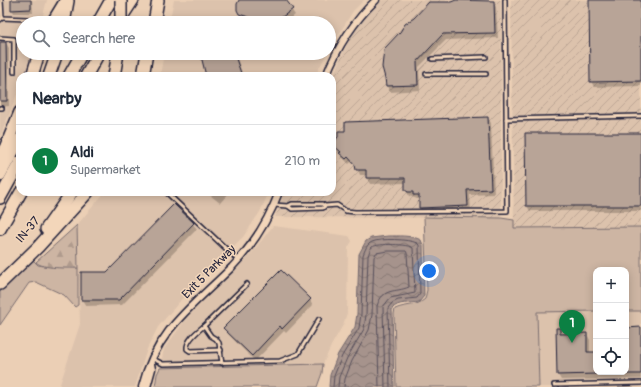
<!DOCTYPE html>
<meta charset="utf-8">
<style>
body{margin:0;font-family:Pangolin,sans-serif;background:#f6f6f7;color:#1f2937}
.controls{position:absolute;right:12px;bottom:12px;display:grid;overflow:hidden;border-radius:8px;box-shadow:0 2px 10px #0003}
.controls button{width:36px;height:36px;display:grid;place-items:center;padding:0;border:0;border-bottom:1px solid #e0e1e3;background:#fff;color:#1f2937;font:20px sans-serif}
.you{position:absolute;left:429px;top:271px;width:14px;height:14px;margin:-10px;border:3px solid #fff;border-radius:50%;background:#1a73e8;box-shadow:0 0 0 6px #1a73e833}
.badge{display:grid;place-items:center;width:26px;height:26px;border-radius:50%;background:#0b8043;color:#fff;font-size:13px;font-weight:700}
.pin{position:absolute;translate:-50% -33px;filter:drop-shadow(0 1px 2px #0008)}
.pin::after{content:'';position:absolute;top:21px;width:14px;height:12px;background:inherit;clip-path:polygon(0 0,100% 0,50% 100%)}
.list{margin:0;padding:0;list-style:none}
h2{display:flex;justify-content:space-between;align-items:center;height:52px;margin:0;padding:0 16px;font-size:17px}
h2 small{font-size:13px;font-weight:400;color:#747a83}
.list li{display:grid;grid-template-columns:26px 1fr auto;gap:12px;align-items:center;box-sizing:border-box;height:72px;padding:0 16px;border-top:1px solid #e0e1e3}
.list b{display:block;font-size:15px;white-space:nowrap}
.list p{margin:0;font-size:13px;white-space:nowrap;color:#747a83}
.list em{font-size:13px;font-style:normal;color:#747a83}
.icon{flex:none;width:22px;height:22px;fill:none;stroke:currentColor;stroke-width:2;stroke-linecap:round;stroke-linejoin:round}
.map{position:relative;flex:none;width:641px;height:387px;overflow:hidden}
.search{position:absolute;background:#fff;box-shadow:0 2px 10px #0003;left:16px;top:16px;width:320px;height:44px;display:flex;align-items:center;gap:10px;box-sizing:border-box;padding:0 14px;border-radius:22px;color:#747a83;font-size:15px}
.panel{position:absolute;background:#fff;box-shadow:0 2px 10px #0003;left:16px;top:72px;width:320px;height:124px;border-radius:12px}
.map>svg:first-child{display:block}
</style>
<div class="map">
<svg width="641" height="387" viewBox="0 0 641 387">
<defs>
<pattern id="industrial-furrows" width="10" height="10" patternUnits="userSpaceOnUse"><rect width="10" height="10" fill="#dcc2ac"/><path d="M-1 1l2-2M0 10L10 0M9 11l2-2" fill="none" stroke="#bca695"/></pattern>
<pattern id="forest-firs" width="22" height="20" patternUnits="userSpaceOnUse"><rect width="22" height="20" fill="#cdb5a3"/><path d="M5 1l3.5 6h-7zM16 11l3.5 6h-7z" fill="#b09b8d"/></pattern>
<pattern id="water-waves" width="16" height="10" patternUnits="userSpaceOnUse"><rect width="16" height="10" fill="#a6938c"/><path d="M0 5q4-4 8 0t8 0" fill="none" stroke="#877874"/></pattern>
</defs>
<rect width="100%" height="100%" fill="#ebcfb5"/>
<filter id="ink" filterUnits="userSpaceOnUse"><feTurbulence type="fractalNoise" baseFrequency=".025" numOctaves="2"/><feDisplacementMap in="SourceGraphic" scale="8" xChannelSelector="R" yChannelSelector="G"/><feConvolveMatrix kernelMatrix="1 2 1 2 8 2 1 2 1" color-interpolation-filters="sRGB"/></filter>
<g filter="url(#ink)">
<!-- built -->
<g fill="#dcc2ac">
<polygon points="0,0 47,0 41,23 23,23 23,53 32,53 24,76 20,76 20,87 0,137"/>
<polygon points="174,0 364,0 353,11 329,50 329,23 169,23"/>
<polygon points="164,53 327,53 315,76 160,76"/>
<polygon points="105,192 269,192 260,212 243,237 197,281 158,327 147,349 135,387 59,387 80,324 77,225"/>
<polygon points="273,226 349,236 352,241 348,248 347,313 343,325 331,346 323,364 160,368 164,349 186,319 250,255"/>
<polygon points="596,311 596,372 626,372 626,311 641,311 641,387 539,387 537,312"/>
</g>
<!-- industrial -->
<g fill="url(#industrial-furrows)">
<polygon points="382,0 501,0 501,218 275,217 285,192 332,192 332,79 341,57 353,33 371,10"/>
<polygon points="511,0 641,0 641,227 514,228"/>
</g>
<!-- grass -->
<g fill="#cdb5a3" stroke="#786c6f">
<path d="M424,217L501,218L514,220V228L641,227V311H626V270H596V311L537,312L539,387H396L394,314L395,309C406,304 416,307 425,299L427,290Z"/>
<polygon points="32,259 38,265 44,266 78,268 78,305 75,307 64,295 36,282 29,283 0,325 0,292"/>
<polygon points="323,364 322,373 317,387 155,387 157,374 160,368"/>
</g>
<!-- forest -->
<path fill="url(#forest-firs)" stroke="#786c6f" d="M77,225L78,268C68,268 42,269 36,262Z"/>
<!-- water -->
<path fill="url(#water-waves)" stroke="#71666c" d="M388,236C399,236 411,235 421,240L423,245L424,296L419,302C410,304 398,301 392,309L394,387H329L330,375L338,354L355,327L357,314L359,254L366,241L371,238Z"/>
<!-- shadow -->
<g fill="#0003">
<polygon points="12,0 32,0 33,13 14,13 12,9"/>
<polygon points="240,0 285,0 295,15 284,23 270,23"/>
<polygon points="463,0 472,2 493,2 496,7 498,38 446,40 419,67 420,90 390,92 387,86 386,78 451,3"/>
<polygon points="590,0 641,0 641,86 594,87 591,81"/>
<polygon points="241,16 264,23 255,23 243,19"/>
<polygon points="0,43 6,43 9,48 9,106 0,107"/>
<polygon points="219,53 235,53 243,76 207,76"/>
<polygon points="488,118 491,123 494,194 470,195 471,212 423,213 420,208 420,200 409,196 406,190 406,183 370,184 367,178 367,175 360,175 357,167 351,162 349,164 344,159 333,144"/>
<polygon points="641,134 641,211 530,211 527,206"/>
<polygon points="206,192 230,192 220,203"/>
<polygon points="174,205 193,224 197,229 122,305 86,306 82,300 82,273 108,273"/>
<polygon points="310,300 313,305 286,333 284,331 255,361 228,334 225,329"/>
<polygon points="641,328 641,379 561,380 558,375 560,329 563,335 587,334 590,340 590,353 596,353 596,372 626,372 626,329"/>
</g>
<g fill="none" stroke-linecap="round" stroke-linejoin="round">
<!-- shore -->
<g stroke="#574f5b" stroke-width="1">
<path d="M333,387L334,376L342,356L359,328L361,314L363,255C365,250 367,244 372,242C381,238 408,239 417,243L419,245L420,294L417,298L398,300L392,303L388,308L390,387"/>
<path d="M338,387L339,377L347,358L364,329L366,315L368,256C369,253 370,249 372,247C378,243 409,244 413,248L415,293L390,298L383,307L385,387"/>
<path d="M344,387L345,379L352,361L369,330L372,315L374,257L376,253L388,251H406L407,253L409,287C395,293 383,287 377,306L379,387"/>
</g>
</g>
<!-- building -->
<g fill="#b8a497" stroke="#22223b">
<polygon points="11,0 31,0 31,9 11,10"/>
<polygon points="239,0 286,0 293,9 278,20 281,23 267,23 239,14 237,10 237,4"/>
<polygon points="456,0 494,1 495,33 443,34 417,62 418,85 386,86 385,78 382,67 384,49 400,32 405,24 414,18 429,2 451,2"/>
<polygon points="589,0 641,0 641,81 590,82"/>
<polygon points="0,42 6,42 7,101 0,101"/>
<polygon points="214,53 234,53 242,76 206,76 201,56"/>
<polygon points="488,117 491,189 467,190 468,206 419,208 419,195 413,195 413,192 408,192 405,190 405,178 366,178 366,170 356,170 355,165 348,157 346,159 339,153 341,152 332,144 338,137 338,131 345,131 345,122"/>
<polygon points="525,133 641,133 641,206 526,206"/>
<polygon points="174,204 194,223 119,300 81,300 81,272 107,272"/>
<polygon points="281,270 311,299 282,329 280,326 252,356 223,328"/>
<polygon points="641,327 641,374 626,374 626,328"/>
<polygon points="556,328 560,328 560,334 587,333 587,352 596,352 596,374 557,375"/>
</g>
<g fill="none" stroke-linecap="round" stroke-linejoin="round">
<defs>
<g id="service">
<polyline points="2,18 27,19"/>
<polyline points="0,20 2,18 1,0"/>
<polyline points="0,38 14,39 14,72"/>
<polyline points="432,59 486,57"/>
<polyline points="426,74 486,74"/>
<polyline points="0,108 2,108"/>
<polyline points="506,119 641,116"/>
<polyline points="166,192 238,260"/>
<polyline points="274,205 288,206"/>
<polyline points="325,206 322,204 292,204 288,206 292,209 323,208 325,206 337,205 346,211 355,212 507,211 505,0"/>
<path d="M204,326C198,331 186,340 187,349L190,351L221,350"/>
<polyline points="153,359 163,364 280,361 298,354 319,319"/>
<polyline points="222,363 219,343 216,339 211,336 204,326 247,284"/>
<polyline points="554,385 641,383"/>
</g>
<g id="minor">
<path d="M326,76C337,48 354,21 376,0"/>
<path d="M142,387C156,330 193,306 232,267C252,246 269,219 279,192"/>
<polyline points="147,387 152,369 151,364"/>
</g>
<g id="motorway">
<polyline points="52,23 66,0"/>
<polyline points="64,23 68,1"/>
<polyline points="98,23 111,0"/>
<polyline points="118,23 133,0"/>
<polyline points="154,23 158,0"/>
<polyline points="32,76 39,53"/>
<polyline points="49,76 57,53"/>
<polyline points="69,76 82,53"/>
<polyline points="86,76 99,53"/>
<polyline points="114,76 118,53"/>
<polyline points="143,76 147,53"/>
<polyline points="0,160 20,112"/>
<polyline points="0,175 20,139"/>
<polyline points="0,198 20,162"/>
<polyline points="0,229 21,192"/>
<polyline points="46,229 72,192"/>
<polyline points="0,284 38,247 88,192"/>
</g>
</defs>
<!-- service casing -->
<use href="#service" stroke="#22223b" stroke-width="6"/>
<!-- minor casing -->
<use href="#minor" stroke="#22223b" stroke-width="9"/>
<!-- motorway casing -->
<use href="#motorway" stroke="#22223b" stroke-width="14"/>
<!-- service -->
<use href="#service" stroke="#f3d6ba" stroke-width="3"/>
<!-- minor -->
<use href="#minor" stroke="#f3d6ba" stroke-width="6"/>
<!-- motorway -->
<use href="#motorway" stroke="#f3d6ba" stroke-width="11"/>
<defs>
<polyline id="motorway-bridge" points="121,23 121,0"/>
</defs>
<!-- motorway-bridge casing -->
<use href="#motorway-bridge" stroke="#22223b" stroke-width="14" stroke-linecap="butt"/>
<!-- motorway-bridge -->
<use href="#motorway-bridge" stroke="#f3d6ba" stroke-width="11"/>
</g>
</g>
<g text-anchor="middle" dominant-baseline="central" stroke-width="3" stroke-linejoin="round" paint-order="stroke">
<!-- street labels -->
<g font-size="12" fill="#22223b" stroke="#f3d6ba">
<text transform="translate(28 230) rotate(-50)">IN-37</text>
<text transform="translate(209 272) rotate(-45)">Exit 5 Parkway</text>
</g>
</g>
</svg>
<div class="controls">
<button>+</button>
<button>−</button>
<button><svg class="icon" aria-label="locate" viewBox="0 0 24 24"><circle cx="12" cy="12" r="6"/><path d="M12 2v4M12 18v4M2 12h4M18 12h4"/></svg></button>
</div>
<div class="you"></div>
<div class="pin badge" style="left:572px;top:343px">1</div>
<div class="search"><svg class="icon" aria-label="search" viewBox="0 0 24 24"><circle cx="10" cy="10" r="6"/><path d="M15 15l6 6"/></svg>Search here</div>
<section class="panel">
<h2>Nearby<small></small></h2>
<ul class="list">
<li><span class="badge">1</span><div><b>Aldi</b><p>Supermarket</p></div><em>210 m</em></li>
</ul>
</section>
</div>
